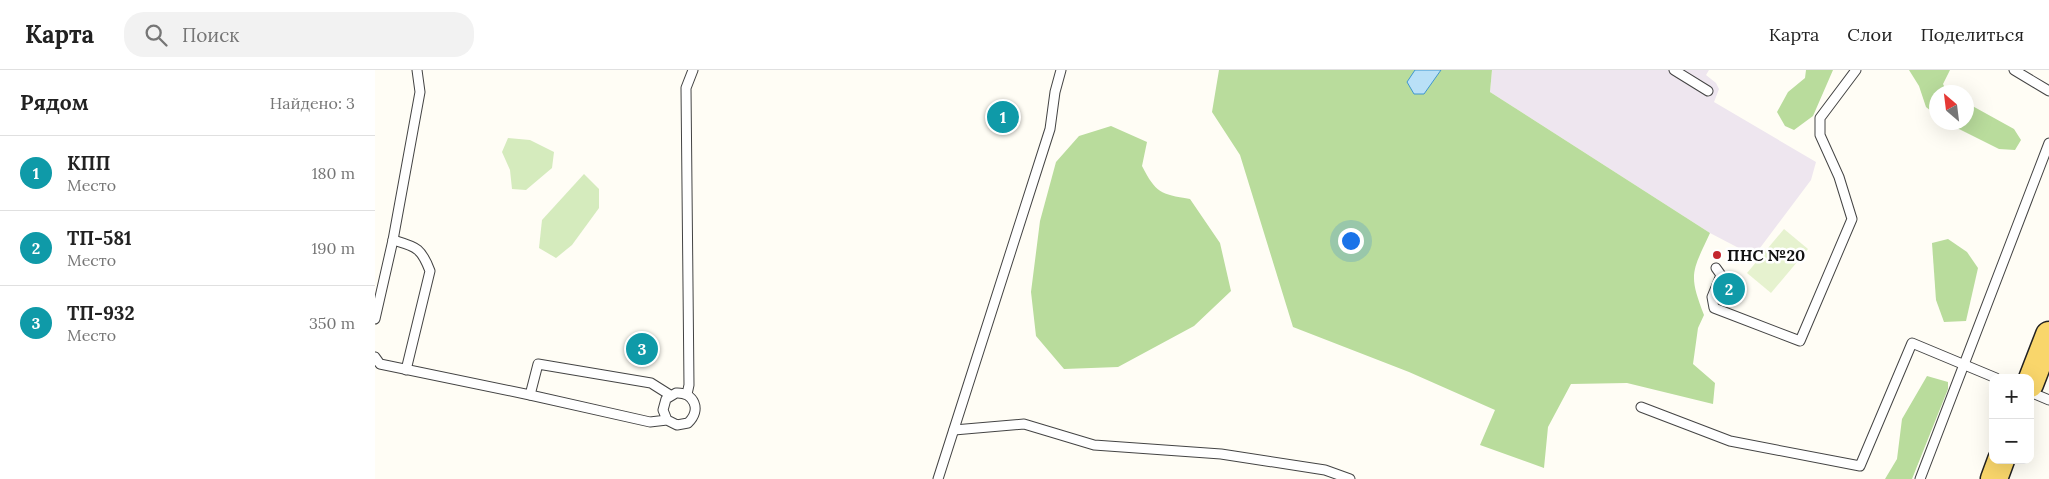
<!DOCTYPE html>
<html lang="ru">
<meta charset="utf-8">
<style>
body{margin:0;font-family:Lora,serif;background:#f2f2f2;color:#222}
.controls{position:absolute;right:15px;bottom:15px;display:grid;overflow:hidden;border-radius:10px;box-shadow:0 5px 20px #0002}
.controls button{width:45px;height:45px;display:grid;place-items:center;padding:0;border:0;border-bottom:1px solid #e0e0e0;background:#fff;color:#222;font:25px sans-serif}
.compass{position:absolute;left:1554px;top:15px;width:45px;height:45px;border-radius:50%;background:#fff;box-shadow:0 5px 20px #0002;rotate:332deg}
.you{position:absolute;left:975px;top:170px;width:18px;height:18px;margin:-12px;border:4px solid #fff;border-radius:50%;background:#1a73e8;box-shadow:0 0 0 8px #1a73e833}
.badge{display:grid;place-items:center;width:32px;height:32px;border-radius:50%;background:#c4262e;color:#fff;font-size:16px;font-weight:700}
.pin{position:absolute;translate:-50% -50%;border:2px solid #fff;box-shadow:0 1px 5px #0006}
.list{margin:0;padding:0;list-style:none}
h2{display:flex;justify-content:space-between;align-items:center;height:65px;margin:0;padding:0 20px;font-size:21px}
h2 small{font-size:16px;font-weight:400;color:#767676}
.list li{display:grid;grid-template-columns:32px 1fr auto;gap:15px;align-items:center;box-sizing:border-box;height:75px;padding:0 20px;border-top:1px solid #e0e0e0}
.list b{display:block;font-size:19px;white-space:nowrap}
.list p{margin:0;font-size:16px;white-space:nowrap;color:#767676}
.list em{font-size:16px;font-style:normal;color:#767676}
.icon{flex:none;width:28px;height:28px;fill:none;stroke:currentColor;stroke-width:2;stroke-linecap:round;stroke-linejoin:round}
.map{position:relative;flex:none;width:1674px;height:409px;overflow:hidden}
header{display:flex;align-items:center;gap:30px;box-sizing:border-box;height:70px;padding:0 25px;background:#fff;border-bottom:1px solid #e0e0e0}
header strong{font-size:24px}
nav{display:flex;gap:28px;margin-inline-start:auto;font-size:18px}
.search{width:350px;height:45px;background:#f2f2f2;display:flex;align-items:center;gap:12px;box-sizing:border-box;padding:0 18px;border-radius:20px;color:#767676;font-size:19px}
main{display:flex}
aside{flex:1;background:#fff}
.map>svg:first-child{display:block}
</style>
<header>
<strong>Карта</strong>
<div class="search"><svg class="icon" aria-label="search" viewBox="0 0 24 24"><circle cx="10" cy="10" r="6"/><path d="M15 15l6 6"/></svg>Поиск</div>
<nav><a>Карта</a><a>Слои</a><a>Поделиться</a></nav>
</header>
<main>
<aside>
<h2>Рядом<small>Найдено: 3</small></h2>
<ul class="list">
<li><span class="badge" style="background:#0f9aa8">1</span><div><b>КПП</b><p>Место</p></div><em>180 m</em></li>
<li><span class="badge" style="background:#0f9aa8">2</span><div><b>ТП-581</b><p>Место</p></div><em>190 m</em></li>
<li><span class="badge" style="background:#0f9aa8">3</span><div><b>ТП-932</b><p>Место</p></div><em>350 m</em></li>
</ul>
</aside>
<div class="map">
<svg width="1674" height="409" viewBox="0 0 1674 409">
<rect width="100%" height="100%" fill="#fffdf5"/>
<!-- industrial -->
<polygon fill="#eee6ef" points="1117,0 1334,0 1331,5 1341,13 1344,19 1339,32 1441,92 1436,110 1379,186 1335,163 1115,22"/>
<!-- green -->
<g fill="#d5ebbd">
<polygon points="133,68 155,70 179,82 177,98 151,120 137,119 135,100 127,82"/>
<polygon points="209,104 224,119 224,138 197,175 181,188 164,178 167,150"/>
</g>
<!-- forest -->
<g fill="#b9dc9c">
<path d="M844,0H1117L1115,22L1335,163C1317,202 1313,204 1329,245L1323,258L1318,294L1340,313L1338,334L1252,313L1196,314L1173,357L1169,398L1105,375L1120,340L1034,302L918,257L865,85L837,42Z"/>
<polygon points="1431,0 1458,0 1438,46 1419,60 1410,56 1402,42 1413,22 1430,8"/>
<polygon points="1534,0 1575,0 1568,14 1572,22 1562,22 1561,45 1551,37 1544,16"/>
<polygon points="1592,33 1639,59 1646,70 1640,80 1624,79 1572,53 1592,52"/>
<path d="M736,56L772,72L767,96C781,123 785,124 815,129L845,173L856,221L819,256L743,297L689,299L661,266L656,222L665,151L681,92L704,66Z"/>
<polygon points="1573,169 1592,182 1603,198 1591,251 1569,252 1561,230 1557,173"/>
<polygon points="1552,306 1573,312 1573,319 1537,409 1510,409 1522,389 1527,349"/>
</g>
<!-- pitch -->
<polygon fill="#e6f2cf" points="1409,159 1433,179 1396,223 1372,203"/>
<!-- water -->
<polygon fill="#b9e0f7" stroke="#3f96cf" points="1040,0 1066,0 1049,24 1039,24 1032,12"/>
<g fill="none" stroke-linecap="round" stroke-linejoin="round">
<defs>
<g id="service">
<polyline points="1299,0 1333,21"/>
<polyline points="1639,0 1674,21"/>
<path d="M18,170C41,177 46,177 55,201L31,300"/>
<polyline points="1341,198 1346,205 1337,227 1339,238 1425,271 1477,149 1464,107 1445,65 1445,48 1481,0"/>
<polyline points="0,249 18,170 45,22 42,0"/>
<path d="M0,287L5,294L155,325L275,352L292,350L302,355L313,353C327,340 319,322 301,323L291,329L288,340L292,350"/>
<polyline points="1655,322 1674,330"/>
<polyline points="312,324 314,315 311,18 318,0"/>
<polyline points="155,325 163,294 276,313 295,325"/>
<polyline points="1266,337 1355,371 1485,396 1537,273 1621,308"/>
<polyline points="579,360 649,354 719,375 846,384 950,400 975,409"/>
<polyline points="563,409 675,59 680,22 686,0"/>
<polyline points="1545,409 1674,73"/>
</g>
<g id="primary">
<polyline points="1655,314 1674,265"/>
<polyline points="1619,409 1626,390"/>
</g>
</defs>
<!-- service casing -->
<use href="#service" stroke="#444" stroke-width="11"/>
<!-- primary casing -->
<use href="#primary" stroke="#222" stroke-width="29"/>
<!-- service -->
<use href="#service" stroke="#fff" stroke-width="9"/>
<!-- primary -->
<use href="#primary" stroke="#f9d66b" stroke-width="26"/>
</g>
<!-- markers -->
<circle fill="#c4262e" stroke="#fff" stroke-width="2" cx="1342" cy="185" r="5"/>
<g text-anchor="middle" dominant-baseline="central" stroke-width="5" stroke-linejoin="round" paint-order="stroke">
<!-- poi labels -->
<g font-size="16" font-weight="bold" fill="#111" stroke="#fff" text-anchor="start">
<text x="1352" y="185">ПНС №20</text>
</g>
</g>
</svg>
<div class="controls">
<button>+</button>
<button>−</button>
</div>
<svg class="compass" viewBox="-18 -18 36 36"><path d="M0-13l5 13h-10z" fill="#e53935"/><path d="M0 13l5-13h-10z" fill="#767676"/></svg>
<div class="you"></div>
<div class="pin badge" style="left:628px;top:47px;background:#0f9aa8">1</div>
<div class="pin badge" style="left:1354px;top:219px;background:#0f9aa8">2</div>
<div class="pin badge" style="left:267px;top:279px;background:#0f9aa8">3</div>
</div>
</main>
